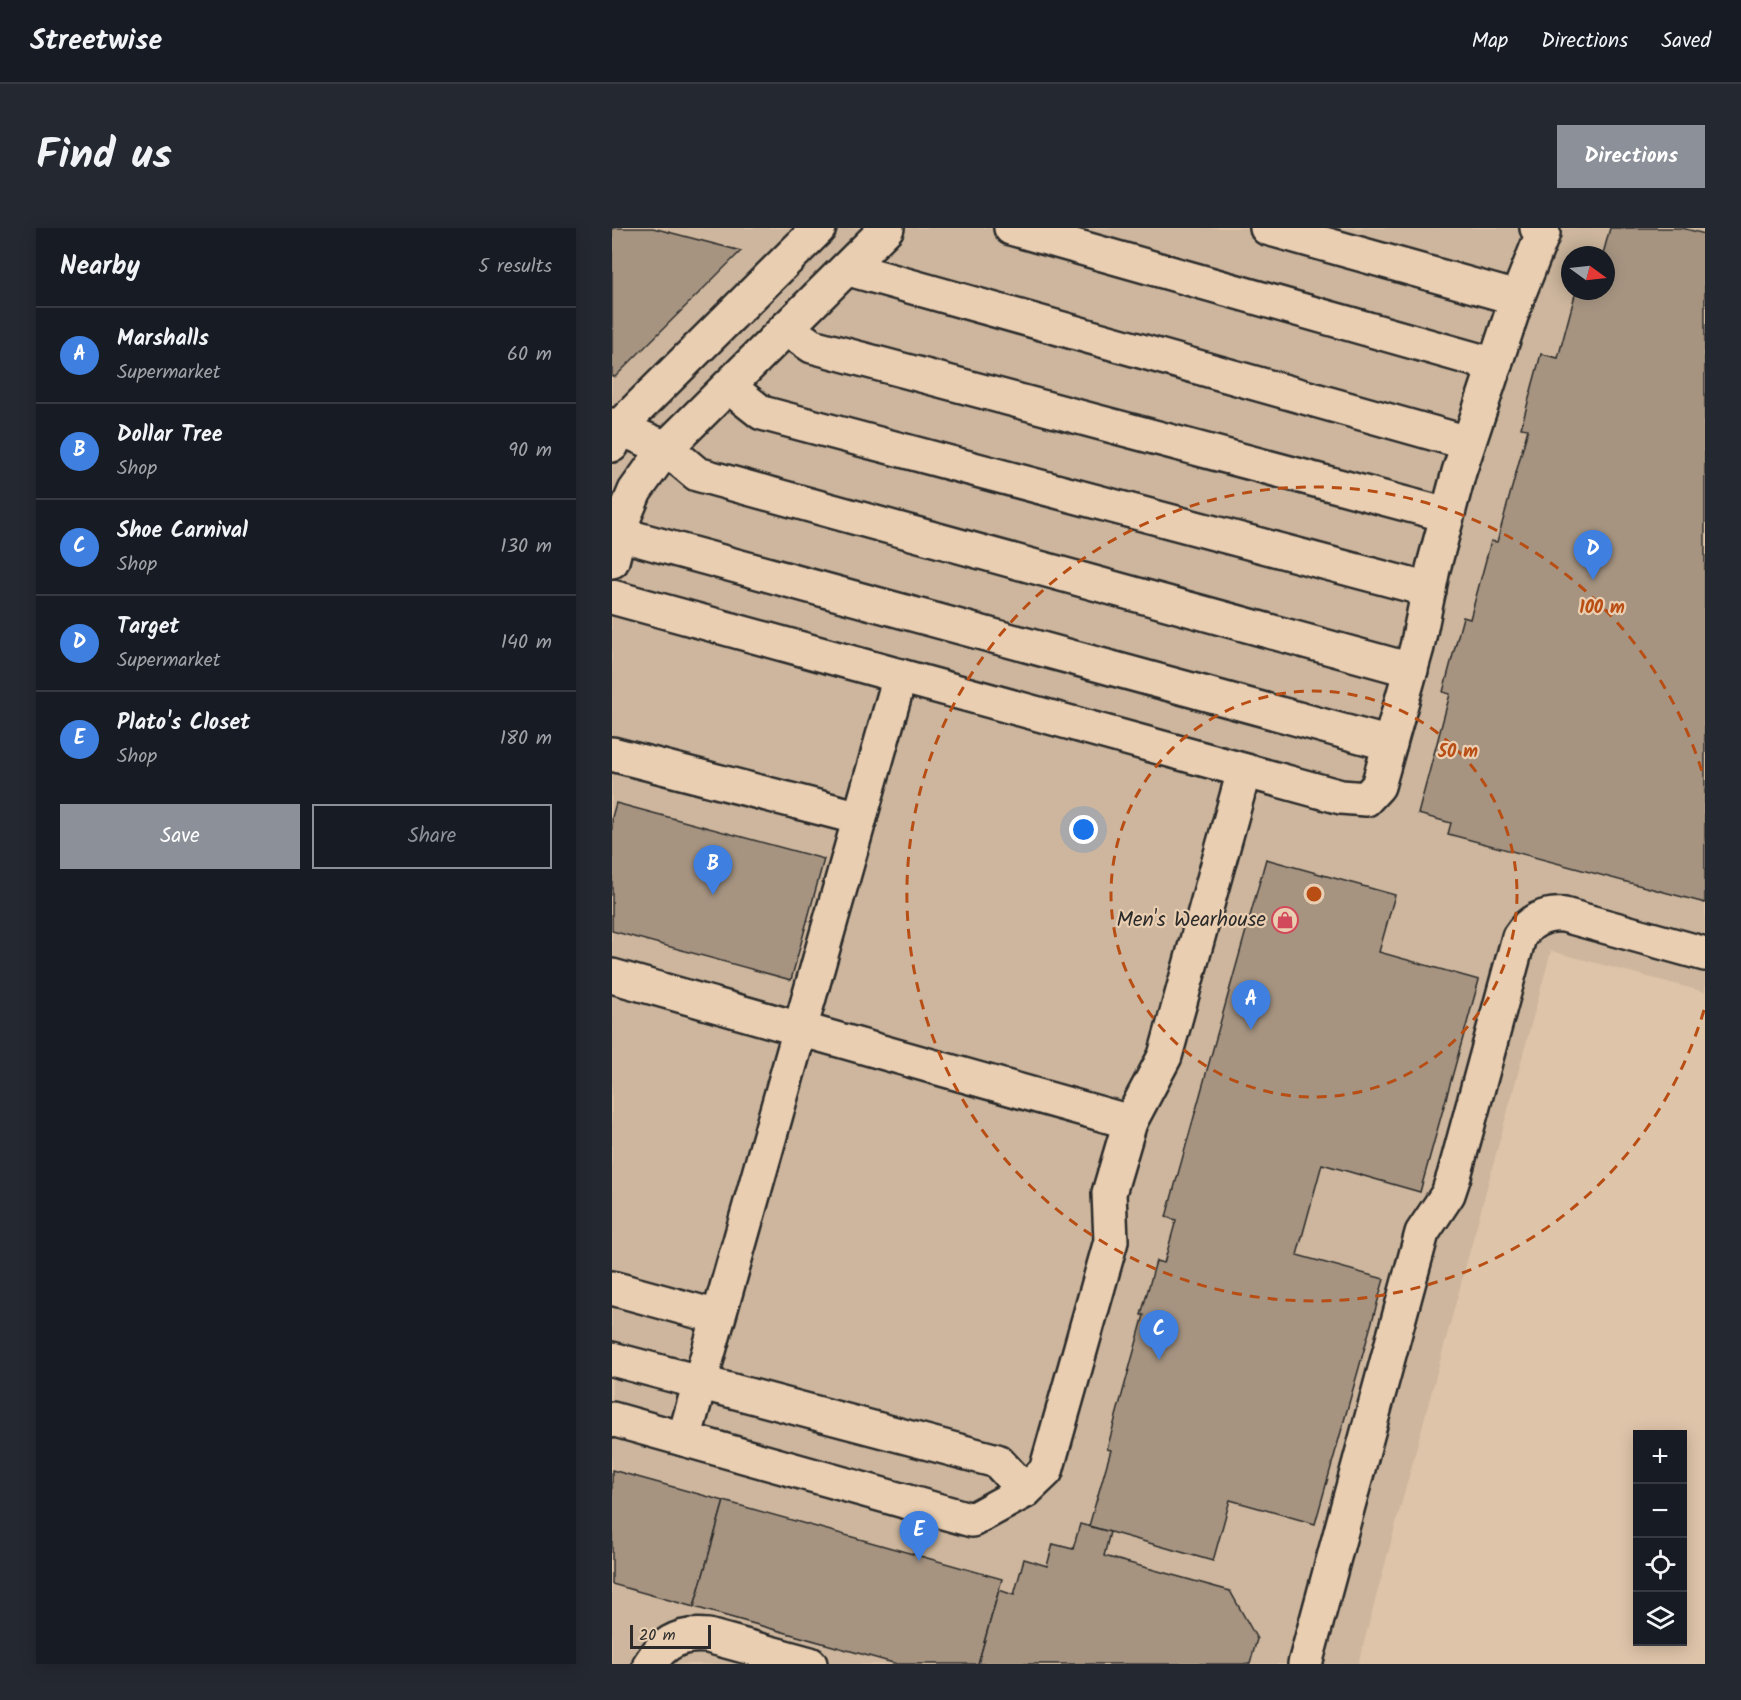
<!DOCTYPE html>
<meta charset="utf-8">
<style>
body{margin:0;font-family:Kalam,sans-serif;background:#242831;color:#f1f3f6}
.controls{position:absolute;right:18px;bottom:18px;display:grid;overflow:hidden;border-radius:0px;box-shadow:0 3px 15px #0003}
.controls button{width:54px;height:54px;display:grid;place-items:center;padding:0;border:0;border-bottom:2px solid #363941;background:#171b24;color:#f1f3f6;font:30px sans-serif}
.compass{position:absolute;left:949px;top:18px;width:54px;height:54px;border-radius:50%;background:#171b24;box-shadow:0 3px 15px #0003;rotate:105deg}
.scale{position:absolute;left:18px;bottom:15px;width:81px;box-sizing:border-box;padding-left:6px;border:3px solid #2b2b2b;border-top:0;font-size:16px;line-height:21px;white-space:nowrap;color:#2b2b2b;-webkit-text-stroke:4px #e9ceb1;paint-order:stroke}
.you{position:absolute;left:472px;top:602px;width:21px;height:21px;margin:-15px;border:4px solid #fff;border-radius:50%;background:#1a73e8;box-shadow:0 0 0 9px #1a73e833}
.badge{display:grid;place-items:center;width:39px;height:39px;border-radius:50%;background:#8c9099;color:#fff;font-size:20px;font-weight:700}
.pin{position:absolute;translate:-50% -50px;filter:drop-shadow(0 2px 3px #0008)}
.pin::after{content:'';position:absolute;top:32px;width:21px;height:18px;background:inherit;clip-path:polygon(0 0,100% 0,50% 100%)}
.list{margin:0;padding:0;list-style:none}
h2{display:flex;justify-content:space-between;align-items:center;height:78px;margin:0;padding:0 24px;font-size:26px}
h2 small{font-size:20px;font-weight:400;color:#9ea1a6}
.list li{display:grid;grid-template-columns:39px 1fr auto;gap:18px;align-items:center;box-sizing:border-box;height:96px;padding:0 24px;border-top:2px solid #363941}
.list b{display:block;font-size:22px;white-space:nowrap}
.list p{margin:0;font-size:20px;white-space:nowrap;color:#9ea1a6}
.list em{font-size:20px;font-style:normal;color:#9ea1a6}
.actions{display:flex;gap:12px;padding:18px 24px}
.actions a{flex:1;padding:14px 0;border:2px solid #8c9099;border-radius:0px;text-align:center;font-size:21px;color:#8c9099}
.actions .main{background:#8c9099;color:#fff}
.icon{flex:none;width:33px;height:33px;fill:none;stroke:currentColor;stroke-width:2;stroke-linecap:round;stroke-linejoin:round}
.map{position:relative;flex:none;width:1093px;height:1436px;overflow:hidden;border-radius:0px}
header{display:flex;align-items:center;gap:36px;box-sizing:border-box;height:84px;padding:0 30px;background:#171b24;border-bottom:2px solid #363941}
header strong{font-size:28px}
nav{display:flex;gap:33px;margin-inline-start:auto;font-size:21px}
.intro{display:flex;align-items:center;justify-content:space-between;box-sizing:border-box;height:144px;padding:0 36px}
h1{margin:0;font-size:42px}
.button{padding:15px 27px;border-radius:0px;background:#8c9099;color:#fff;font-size:21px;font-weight:700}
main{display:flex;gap:36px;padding:0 36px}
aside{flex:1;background:#171b24;border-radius:0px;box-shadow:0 3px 15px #0003}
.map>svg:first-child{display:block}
</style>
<header>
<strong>Streetwise</strong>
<nav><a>Map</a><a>Directions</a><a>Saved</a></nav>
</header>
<div class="intro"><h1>Find us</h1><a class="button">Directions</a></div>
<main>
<aside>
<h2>Nearby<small>5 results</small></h2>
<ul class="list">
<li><span class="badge" style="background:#3f7fe0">A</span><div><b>Marshalls</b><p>Supermarket</p></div><em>60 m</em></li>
<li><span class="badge" style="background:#3f7fe0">B</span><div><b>Dollar Tree</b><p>Shop</p></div><em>90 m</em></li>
<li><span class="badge" style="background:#3f7fe0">C</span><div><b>Shoe Carnival</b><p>Shop</p></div><em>130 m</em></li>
<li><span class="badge" style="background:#3f7fe0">D</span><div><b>Target</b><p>Supermarket</p></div><em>140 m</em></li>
<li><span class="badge" style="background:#3f7fe0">E</span><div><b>Plato's Closet</b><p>Shop</p></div><em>180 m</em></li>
</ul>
<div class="actions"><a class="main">Save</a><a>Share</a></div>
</aside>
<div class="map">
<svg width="1093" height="1436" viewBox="0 0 1093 1436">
<rect width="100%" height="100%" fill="#dec4a9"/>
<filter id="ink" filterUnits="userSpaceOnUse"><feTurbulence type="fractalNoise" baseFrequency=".0167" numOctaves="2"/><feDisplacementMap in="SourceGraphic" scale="12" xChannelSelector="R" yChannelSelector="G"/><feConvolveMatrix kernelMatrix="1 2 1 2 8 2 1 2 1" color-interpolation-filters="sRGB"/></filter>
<g filter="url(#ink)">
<!-- built -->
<path fill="#cdb69d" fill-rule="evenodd" d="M0,0H1093V764L939,723L746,1436H0ZM958,27H994V63H958Z"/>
<!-- building -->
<g fill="#a69481" stroke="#2b2b2b" stroke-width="1.5">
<polygon points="0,0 41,0 129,23 3,149 0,148"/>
<polygon points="998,0 1070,0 1093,6 1093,675 836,606 839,595 806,586 838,466 831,464 851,389 858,391 879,313 885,314 916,201 909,200 929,126 946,130 964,63 994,63 994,27 973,27 975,22 991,26"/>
<polygon points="4,575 212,631 179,752 0,703 0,589"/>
<polygon points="654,631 783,667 767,724 867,752 808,964 710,936 685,1027 772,1051 703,1296 618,1272 601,1333 477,1298 499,1222 495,1221 532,1087 529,1087 544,1033 552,1035 564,992 554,989"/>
<polygon points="0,1242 112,1273 82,1379 0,1356"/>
<polygon points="112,1273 390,1351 366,1436 285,1436 82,1379"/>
<polygon points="468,1296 498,1304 492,1328 618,1363 645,1411 638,1436 366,1436 387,1362 402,1367 412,1331 435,1338 441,1316 461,1321"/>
</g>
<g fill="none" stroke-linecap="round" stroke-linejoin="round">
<defs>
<g id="minor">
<polyline points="399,0 883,137"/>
<polyline points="237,41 856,215"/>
<polyline points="905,70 931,5 925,0"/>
<polyline points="174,100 200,118 835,287"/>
<polyline points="117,159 150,185 817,362"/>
<polyline points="0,197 54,220 85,246 799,442"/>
<polyline points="0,217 7,199 207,0"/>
<polyline points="7,306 778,516"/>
<polyline points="0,333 10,294 23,263 54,220 275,0"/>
<polyline points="0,369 729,569 754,571 766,558 805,419 821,341 847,244 905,70 655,0"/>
<polyline points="0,526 248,590"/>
<polyline points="0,748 518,894"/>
<polyline points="0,1060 106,1089"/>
<polyline points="0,1131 385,1233 413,1263"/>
<polyline points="0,1191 360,1292 413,1263 434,1243 499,1013 497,965 518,894 553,828 632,543"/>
<polyline points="72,1211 288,448"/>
<path d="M38,1436C51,1414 70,1405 96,1408L198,1436"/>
<path d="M693,1436L810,1005L836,966L842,948L907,709C917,693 933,685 952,687L1093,726"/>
</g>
</defs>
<!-- minor casing -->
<use href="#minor" stroke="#2b2b2b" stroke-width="38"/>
<!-- minor -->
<use href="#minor" stroke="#e9ceb1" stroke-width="33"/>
</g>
</g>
<!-- distance rings -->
<g fill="none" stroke="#b94e14" stroke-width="3" stroke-dasharray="10 8">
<circle cx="702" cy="666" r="203"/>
<path d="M1092 782A407 407 0 1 1 1092 550"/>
</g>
<!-- icons -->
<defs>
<symbol id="shop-ring" viewBox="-11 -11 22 22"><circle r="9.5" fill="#e9ceb1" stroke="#d1495b" stroke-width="1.5"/><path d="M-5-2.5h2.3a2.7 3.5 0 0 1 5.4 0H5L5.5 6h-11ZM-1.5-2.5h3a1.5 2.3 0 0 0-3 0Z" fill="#d1495b"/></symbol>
</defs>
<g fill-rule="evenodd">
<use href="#shop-ring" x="658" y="677" width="30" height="30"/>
</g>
<g text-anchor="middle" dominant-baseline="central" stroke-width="4.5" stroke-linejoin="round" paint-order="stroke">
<!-- poi labels -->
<g font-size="21" fill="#2b2b2b" stroke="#e9ceb1" text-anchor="end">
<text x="654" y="692">Men's Wearhouse</text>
</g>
</g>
<circle cx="702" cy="666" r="9" fill="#b94e14" stroke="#e9ceb1" stroke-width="3"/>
<g font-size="18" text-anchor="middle" font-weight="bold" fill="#b94e14" stroke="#e9ceb1" stroke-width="4.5" stroke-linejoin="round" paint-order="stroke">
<text x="990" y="385">100 m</text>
<text x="846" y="529">50 m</text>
</g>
</svg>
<div class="controls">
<button>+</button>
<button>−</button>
<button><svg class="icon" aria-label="locate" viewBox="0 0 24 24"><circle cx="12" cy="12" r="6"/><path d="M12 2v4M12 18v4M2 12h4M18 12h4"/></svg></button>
<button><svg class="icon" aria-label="layers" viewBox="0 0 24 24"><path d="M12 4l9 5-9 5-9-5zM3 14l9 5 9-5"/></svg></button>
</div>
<svg class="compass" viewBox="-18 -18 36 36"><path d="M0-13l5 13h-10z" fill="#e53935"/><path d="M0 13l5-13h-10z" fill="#9ea1a6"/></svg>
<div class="scale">20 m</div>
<div class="you"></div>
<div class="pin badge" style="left:639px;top:802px;background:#3f7fe0">A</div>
<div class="pin badge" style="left:101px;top:667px;background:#3f7fe0">B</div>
<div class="pin badge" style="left:547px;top:1132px;background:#3f7fe0">C</div>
<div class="pin badge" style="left:981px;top:352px;background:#3f7fe0">D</div>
<div class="pin badge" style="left:307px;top:1333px;background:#3f7fe0">E</div>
</div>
</main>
